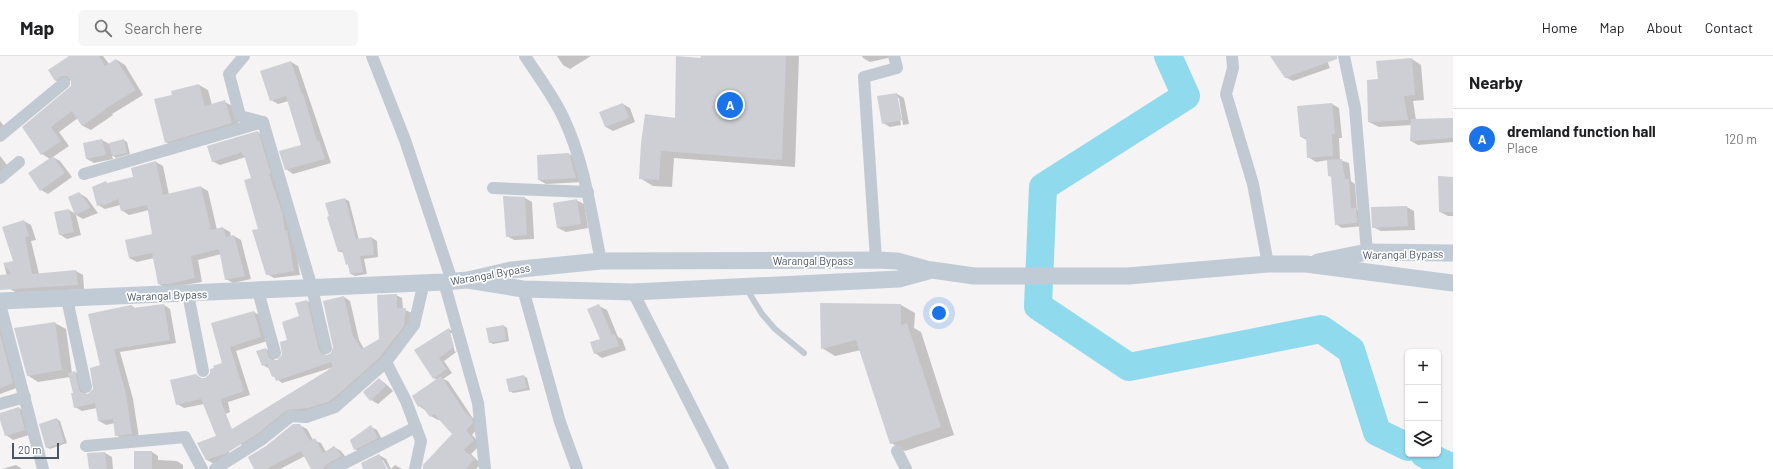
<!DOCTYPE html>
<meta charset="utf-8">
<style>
body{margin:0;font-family:Barlow,sans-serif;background:#f6f6f6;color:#202124}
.controls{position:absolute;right:12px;bottom:12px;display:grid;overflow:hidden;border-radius:6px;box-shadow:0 1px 3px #0004}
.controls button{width:36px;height:36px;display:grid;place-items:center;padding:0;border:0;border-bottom:1px solid #e0e0e0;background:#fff;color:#202124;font:20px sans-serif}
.scale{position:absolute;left:12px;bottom:10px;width:47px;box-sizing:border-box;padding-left:4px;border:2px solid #4a5661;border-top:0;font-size:11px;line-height:14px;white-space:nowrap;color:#4a5661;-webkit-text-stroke:3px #fff;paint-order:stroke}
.you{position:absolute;left:939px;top:257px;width:14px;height:14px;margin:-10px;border:3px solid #fff;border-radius:50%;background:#1a73e8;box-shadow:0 0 0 6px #1a73e833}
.badge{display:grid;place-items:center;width:26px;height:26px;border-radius:50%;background:#1a73e8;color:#fff;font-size:13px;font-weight:700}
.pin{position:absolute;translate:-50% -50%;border:2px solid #fff;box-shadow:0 1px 4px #0006}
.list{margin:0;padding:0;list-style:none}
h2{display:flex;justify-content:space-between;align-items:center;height:52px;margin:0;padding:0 16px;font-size:17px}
h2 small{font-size:13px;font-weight:400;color:#757577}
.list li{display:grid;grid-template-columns:26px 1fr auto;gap:12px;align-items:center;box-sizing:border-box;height:60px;padding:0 16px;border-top:1px solid #e0e0e0}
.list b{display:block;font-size:15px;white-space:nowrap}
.list p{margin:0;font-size:13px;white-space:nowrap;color:#757577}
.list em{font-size:13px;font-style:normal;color:#757577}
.icon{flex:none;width:22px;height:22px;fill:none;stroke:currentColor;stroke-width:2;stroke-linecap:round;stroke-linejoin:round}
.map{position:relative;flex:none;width:1453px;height:413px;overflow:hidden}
header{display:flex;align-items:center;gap:24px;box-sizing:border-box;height:56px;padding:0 20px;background:#fff;border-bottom:1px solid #e0e0e0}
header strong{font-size:19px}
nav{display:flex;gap:22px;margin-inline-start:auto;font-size:14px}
.search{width:280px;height:36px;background:#f6f6f6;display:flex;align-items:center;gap:10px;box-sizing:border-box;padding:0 14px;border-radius:6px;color:#757577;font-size:15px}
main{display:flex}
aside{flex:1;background:#fff}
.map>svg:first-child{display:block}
</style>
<header>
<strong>Map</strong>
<div class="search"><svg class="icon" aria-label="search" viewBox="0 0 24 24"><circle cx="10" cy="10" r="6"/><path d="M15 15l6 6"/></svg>Search here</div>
<nav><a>Home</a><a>Map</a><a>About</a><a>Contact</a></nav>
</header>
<main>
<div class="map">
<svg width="1453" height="413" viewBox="0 0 1453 413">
<rect width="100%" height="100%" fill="#f5f3f3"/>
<!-- shadow -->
<g fill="#0003" fill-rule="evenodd">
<polygon points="80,0 103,0 109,8 117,4 125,9 143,39 112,58 113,59 91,74 83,70 78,62 59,76 69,90 53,101 60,105 72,121 48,138 41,134 50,103 42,98 23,72 72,30 71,24 64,29 55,24"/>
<polygon points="557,0 591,0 570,13 563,9"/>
<polygon points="702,0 799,0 795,111 674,102 672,131 653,130 640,122 676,63"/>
<polygon points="862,0 888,0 888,2 870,6 863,2"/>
<polygon points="1271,0 1325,0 1330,12 1293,25 1285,21"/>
<polygon points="1412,3 1421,9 1424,44 1413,45 1416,64 1453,63 1453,86 1418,89 1411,85 1412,69 1379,71 1369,66"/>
<polygon points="291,6 298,10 331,107 293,118 286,113 302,90 289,45 278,48 271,44"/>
<polygon points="199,29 208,34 212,49 225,46 234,51 240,72 175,91 166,86 173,39"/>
<polygon points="897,38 904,42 909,68 903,69 899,42 897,42 901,69 890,71 883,67"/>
<polygon points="623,48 630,52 635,66 613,75 606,71 600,57"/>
<polygon points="1332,48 1339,52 1342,82 1339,82 1340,104 1349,107 1351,125 1355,128 1357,154 1362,156 1363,170 1342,172 1336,168 1332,121 1329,120 1328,104 1316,106 1308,101 1307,84 1301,81"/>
<polygon points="0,65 7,74 0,85"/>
<polygon points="258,76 265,81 294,180 300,219 274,222 267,218 252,123 246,101 220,109 212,105"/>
<polygon points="102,84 111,89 124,84 127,86 130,98 116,102 112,99 113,103 94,107 87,103 84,88"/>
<polygon points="569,98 576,102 583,126 546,128 539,124"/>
<polygon points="0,100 10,113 0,121"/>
<polygon points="156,106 163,110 169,139 201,131 208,135 217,174 223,172 230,176 231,181 234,180 241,184 251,223 233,227 226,223 221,198 198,204 202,226 166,232 159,228 154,202 137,206 129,202 153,179 149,154 129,159 121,154 120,149 105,153 98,149 108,128 134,122"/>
<polygon points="1453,122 1453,160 1448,160 1440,156"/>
<polygon points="79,137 87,142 98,157 83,163 76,159 81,179 67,183 59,178 69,154 76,158"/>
<polygon points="525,142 532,146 534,183 514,184 507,180"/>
<polygon points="345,143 349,145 359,184 372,182 377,185 378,201 364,203 367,218 355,220 351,218 344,197 338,195"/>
<polygon points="576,144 584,148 588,172 566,176 558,172"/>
<polygon points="1407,151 1414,155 1415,174 1381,175 1373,171"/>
<polygon points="24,165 31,169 36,184 31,185 39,218 76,215 83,219 84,233 17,237 10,233 4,208 14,206"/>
<polygon points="396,239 402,242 403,253 412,257 410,273 386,304 334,348 314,355 263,381 246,391 240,388 334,311 282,327 273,320 270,313 263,309 266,293 271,296 275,305 278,305 283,300 307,245 313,248 325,300 332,298 344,241 350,245 359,284 364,293 380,283"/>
<polygon points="164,249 170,253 176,287 120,296 133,343 139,382 123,383 116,379 115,367 106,369 99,365 97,352 82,355 75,351 74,337 70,321 38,326 27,319 55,267 66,273 72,317 75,316 82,320 86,339 88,339 94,333 102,310 132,250 135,252"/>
<polygon points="901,249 915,257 914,272 921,276 954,379 905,395 891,387 861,294 835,300 822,292"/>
<polygon points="599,250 607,254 618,281 622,283 626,294 602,302 595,297 601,284"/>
<polygon points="254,256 261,260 267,285 236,295 250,339 228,346 230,356 215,363 204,348 184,352 177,348 196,319 203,323 208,322 211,314 224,307 212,268"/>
<polygon points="0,262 19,331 0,338"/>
<polygon points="504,270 507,272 509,285 493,288 490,286"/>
<path d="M449,273L454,276L459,294L444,305L452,317L443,323L448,325L472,361L479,367V371L472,379L481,388L471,398L481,408L476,413H423L453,378L440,363L438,364L431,360L425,354L419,350L437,324L434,322L416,294ZM449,277H452L457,295L455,296Z"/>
<polygon points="524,320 527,322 530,334 513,337 510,335"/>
<polygon points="379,323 386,328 393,335 378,348 371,344"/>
<polygon points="19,352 26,356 32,378 13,384 6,379 0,358"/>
<polygon points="57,363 60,365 67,387 50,393 46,391"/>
<polygon points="299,369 307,373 313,384 321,387 326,396 334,391 341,395 348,404 334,413 312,413 305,400 280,413 255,413"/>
<polygon points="371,371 377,374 383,385 361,397 355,393"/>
<polygon points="225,384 231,402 214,408 207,404 198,387"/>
<polygon points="152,396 158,400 158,404 177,405 183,409 183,413 135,413"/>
<polygon points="105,397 112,401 113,413 90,413"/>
<polygon points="379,399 386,403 391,413 395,409 402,413 388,413 383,404 381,404 386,413 364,413"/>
<polygon points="16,409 22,413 2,413"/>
</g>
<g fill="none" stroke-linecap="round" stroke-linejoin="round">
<!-- river -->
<g stroke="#90daee" stroke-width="28">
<polyline points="1168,0 1186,40 1043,131 1038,250 1129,311 1321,273 1351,294 1377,376 1408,391"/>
<polyline points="1424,398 1453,412"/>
</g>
</g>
<!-- building -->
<g fill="#cdcfd5">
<polygon points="69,0 99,0 105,10 116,3 136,34 105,53 105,54 82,70 72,55 51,71 61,85 41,99 22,71 71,30 71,25 67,20 62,20 55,25 48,14"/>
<polygon points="676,0 700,2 701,0 786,0 782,104 661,95 659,124 639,123 641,87 645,58 675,62"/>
<polygon points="1270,0 1337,0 1337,3 1285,22"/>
<polygon points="1412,2 1415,39 1404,40 1408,64 1368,66 1367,24 1378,23 1376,5"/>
<polygon points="291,5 302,38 303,37 317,85 319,84 325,103 285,114 279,95 301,89 286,40 270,45 260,15"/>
<polygon points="199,28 205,50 225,44 232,67 165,87 154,43 172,39 171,35"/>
<polygon points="897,37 902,64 882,68 877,40"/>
<polygon points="623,47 629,62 605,71 599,56"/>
<polygon points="1332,47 1335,78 1332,78 1333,100 1307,102 1306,81 1300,81 1297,50"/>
<polygon points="1453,62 1453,82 1410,85 1411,63"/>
<polygon points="258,75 271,118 269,118 282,156 285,175 287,174 294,215 272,219 266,219 252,174 258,173 244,124 251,122 244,99 242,99 242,96 212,106 207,90"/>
<polygon points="102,83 106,99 86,103 83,87"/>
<polygon points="124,83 127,97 112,100 109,87"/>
<polygon points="569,97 576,122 538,124 537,99"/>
<polygon points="53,100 65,117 40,135 28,117"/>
<polygon points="1342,103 1345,123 1349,123 1351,152 1356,152 1357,167 1335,169 1331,120 1328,120 1327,104"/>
<polygon points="156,105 163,139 201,130 211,174 223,171 226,181 234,179 245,220 225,224 219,193 191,200 195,222 169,228 158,228 152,197 129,202 125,184 152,178 147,149 121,155 118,143 103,150 102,148 97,150 92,131 106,125 107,127 133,121 131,112"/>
<polygon points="1438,120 1453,121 1453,156 1439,156"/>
<polygon points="79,136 91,152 75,159 68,141"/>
<polygon points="503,140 525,141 527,179 506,181"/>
<polygon points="345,142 356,183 372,181 374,199 360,200 363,216 350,218 348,208 346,209 342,194 338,196 327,161 329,160 325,147"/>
<polygon points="577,143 581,168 557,172 553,147"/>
<polygon points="1407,150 1408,170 1372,172 1371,151"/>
<polygon points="69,153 74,176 59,179 54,156"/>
<polygon points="24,164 29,180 25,181 32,218 76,214 78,229 0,234 0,219 11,218 3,207 13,205 2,171"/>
<polygon points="397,238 397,252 406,252 404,270 380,301 341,336 328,346 308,352 287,354 257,378 227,397 206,404 197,387 216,380 201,343 176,349 170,324 196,318 200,322 205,322 210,318 210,313 214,312 213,310 222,307 211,267 254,255 261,281 230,291 244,335 221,343 222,348 232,373 333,311 331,306 276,325 274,320 272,321 267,308 262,310 256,295 266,292 269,302 273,304 277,304 282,299 280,286 287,284 282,266 299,260 295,247 307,244 319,294 321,297 327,299 331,297 333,291 323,245 344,240 353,280 362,293 379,283 377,239"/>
<polygon points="820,247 901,248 901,269 907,267 941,371 890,388 856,284 821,293"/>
<polygon points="164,248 170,284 114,293 126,338 132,378 115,380 113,363 98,365 95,347 74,352 71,337 73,337 68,317 75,315 80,336 88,338 93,333 90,312 100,309 88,258 126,250 132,249 133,252"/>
<polygon points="599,248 612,279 615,278 619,290 594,298 590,286 600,283 587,253"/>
<polygon points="55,266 62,314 27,320 14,272"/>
<polygon points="504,269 506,284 489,287 486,272"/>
<polygon points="449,272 454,291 439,302 447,313 433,323 414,294"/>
<polygon points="0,278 13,327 0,332"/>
<polygon points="524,319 527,332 509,336 506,323"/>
<polygon points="441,320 465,356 472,362 473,367 466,374 474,384 464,394 475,403 466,413 423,413 423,409 452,378 434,358 430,361 421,349 418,351 412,340"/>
<polygon points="379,322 386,330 370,345 363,336"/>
<polygon points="19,351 25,374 5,380 0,364 0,357"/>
<polygon points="57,362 64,386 46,392 39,368"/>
<polygon points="293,368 300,368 310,385 315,382 323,397 334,390 342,400 330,406 322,413 311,413 301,395 266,413 254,413 248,401 266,390"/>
<polygon points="371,369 378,382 354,394 350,384"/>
<rect x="134" y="395" width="18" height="18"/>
<polygon points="105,396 107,413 89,413 87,397"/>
<polygon points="379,398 387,413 363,413 361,407"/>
</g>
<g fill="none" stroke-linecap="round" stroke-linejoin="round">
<!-- lane -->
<polyline stroke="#c1cad2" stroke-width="6" points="746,232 762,258 775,273 804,297"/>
<!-- street -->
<g stroke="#c1cad2" stroke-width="12">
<polyline points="244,0 229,18 240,60 263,66 312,232 326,292"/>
<polyline points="372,0 405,84 452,225"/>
<path d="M525,0C538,20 554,41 564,63C585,108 591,157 601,205"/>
<polyline points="1232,0 1233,12 1226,38 1253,128 1268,208"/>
<polyline points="1344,0 1355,52 1367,196"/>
<polyline points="0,80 64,27"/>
<polyline points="84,118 263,66"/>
<polyline points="0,122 19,106"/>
<polyline points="493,132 588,136"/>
<polyline points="876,204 864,21 897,12 894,0"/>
<polyline points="444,226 478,347 485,413"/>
<polyline points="523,233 560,366 577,413"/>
<polyline points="258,235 275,297"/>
<polyline points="633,236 723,413"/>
<polyline points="188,238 203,315"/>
<polyline points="67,243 86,331"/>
<polyline points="0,248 43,413"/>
<polyline points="386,306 406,345 421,385 415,413"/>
<polyline points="0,348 25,341"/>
<polyline points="86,390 185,381 202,413"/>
<polyline points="897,395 906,413"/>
<polyline points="215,413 261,384 291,360 306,361 335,351 386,306 414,269 424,226"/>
<polyline points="333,413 416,371"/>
</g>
<!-- secondary -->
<g stroke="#c1cbd6" stroke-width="17">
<polyline points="1318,206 1367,196 1453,197"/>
<polyline points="468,224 523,233 633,236 899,223 932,214 974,220 1128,220 1268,208 1306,208 1453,227"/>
<polyline points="0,245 444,226 468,224 511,214 601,205 876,204 897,205 930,214"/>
</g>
</g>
<g text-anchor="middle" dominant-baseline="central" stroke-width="3.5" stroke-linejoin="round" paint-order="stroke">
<!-- street labels -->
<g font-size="11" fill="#4a5661" stroke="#fff">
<text transform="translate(1403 198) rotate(-1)">Warangal Bypass</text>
<text x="813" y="204">Warangal Bypass</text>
<text transform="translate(490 218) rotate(-10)">Warangal Bypass</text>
<text transform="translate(167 239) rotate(-2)">Warangal Bypass</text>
</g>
</g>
</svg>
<div class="controls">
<button>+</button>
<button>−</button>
<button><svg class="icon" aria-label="layers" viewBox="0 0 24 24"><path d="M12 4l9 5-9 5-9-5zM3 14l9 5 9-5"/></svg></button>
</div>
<div class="scale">20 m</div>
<div class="you"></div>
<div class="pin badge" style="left:730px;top:49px">A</div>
</div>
<aside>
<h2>Nearby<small></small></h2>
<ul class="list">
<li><span class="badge">A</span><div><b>dremland function hall</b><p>Place</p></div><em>120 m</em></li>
</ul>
</aside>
</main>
